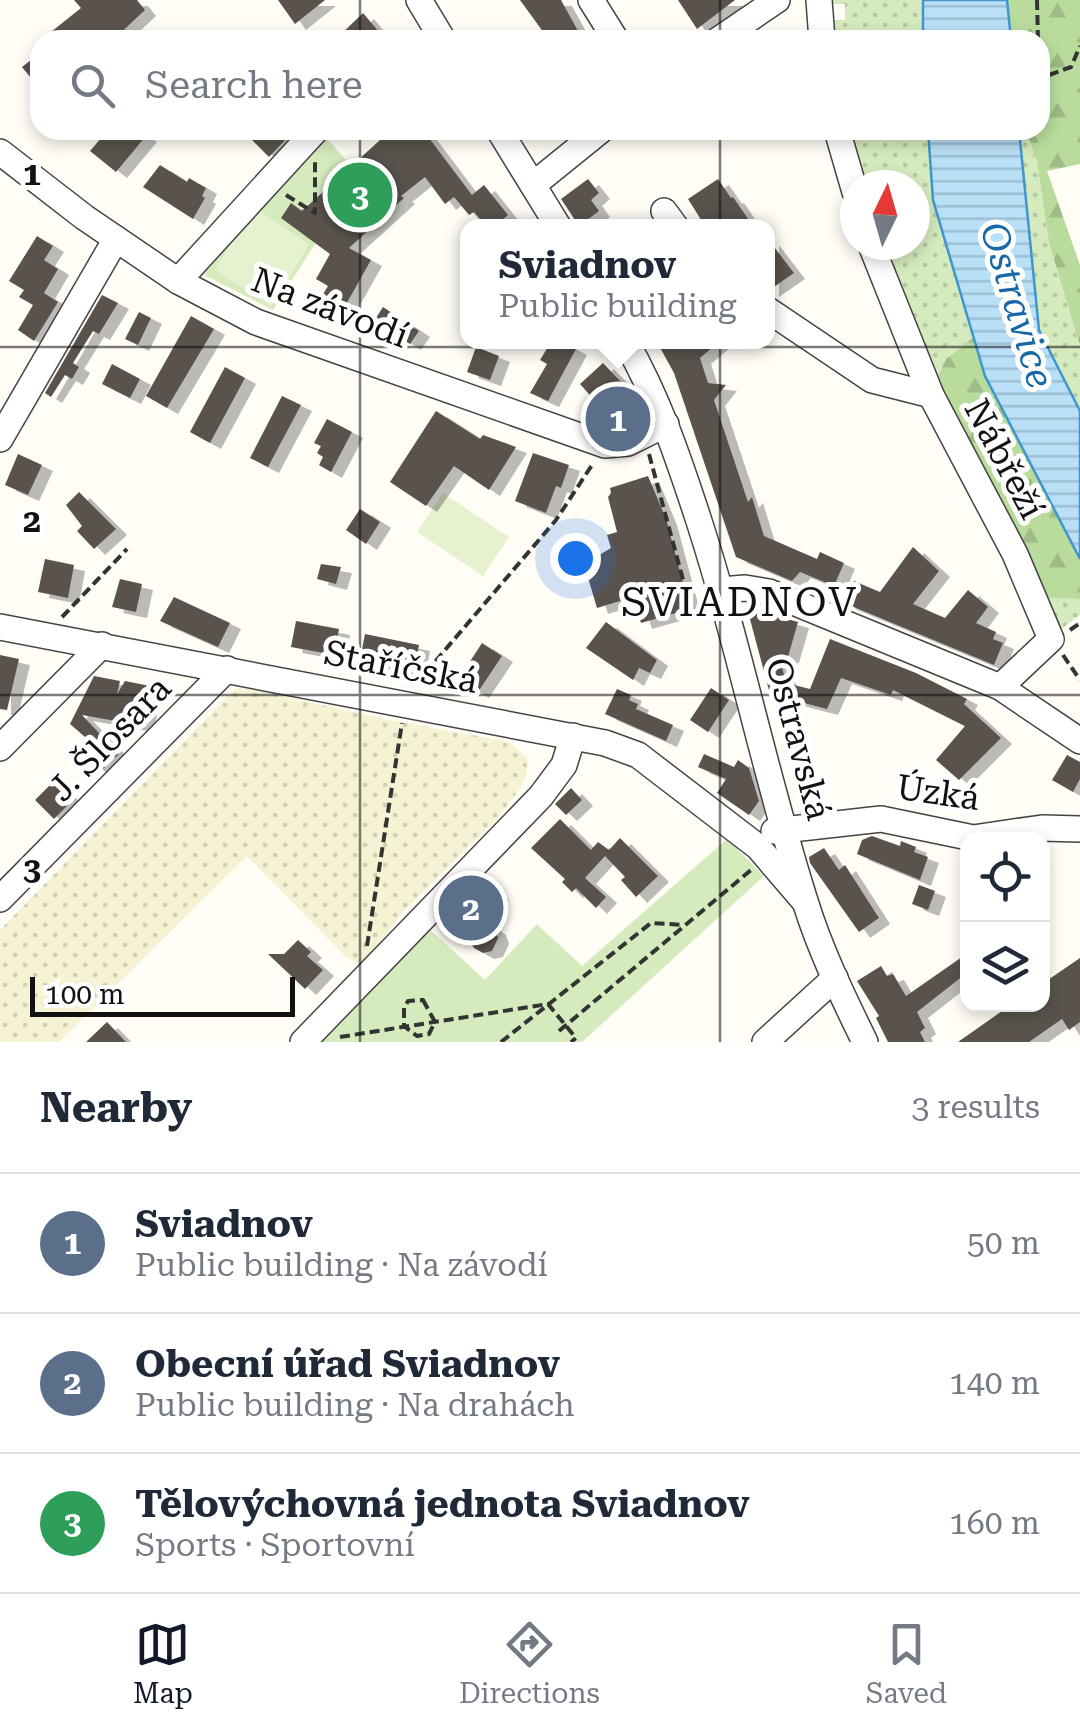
<!DOCTYPE html>
<meta charset="utf-8">
<style>
body{margin:0;font-family:"Roboto Serif",serif;background:#f2f2f3;color:#1f2937}
.controls{position:absolute;right:30px;bottom:30px;display:grid;overflow:hidden;border-radius:20px;box-shadow:0 5px 15px #0003}
.controls button{width:90px;height:90px;display:grid;place-items:center;padding:0;border:0;border-bottom:2px solid #e0e1e3;background:#fff;color:#1f2937;font:50px sans-serif}
.compass{position:absolute;left:840px;top:170px;width:90px;height:90px;border-radius:50%;background:#fff;box-shadow:0 5px 15px #0003;rotate:5deg}
.scale{position:absolute;left:30px;bottom:25px;width:265px;box-sizing:border-box;padding-left:10px;border:5px solid #111;border-top:0;font-size:28px;line-height:35px;white-space:nowrap;color:#111;-webkit-text-stroke:8px #fff;paint-order:stroke}
.you{position:absolute;left:575px;top:558px;width:35px;height:35px;margin:-25px;border:8px solid #fff;border-radius:50%;background:#1a73e8;box-shadow:0 0 0 15px #1a73e833}
.badge{display:grid;place-items:center;width:65px;height:65px;border-radius:50%;background:#111827;color:#fff;font-size:32px;font-weight:700}
.pin{position:absolute;translate:-50% -50%;border:5px solid #fff;box-shadow:0 2px 10px #0006}
.popup{position:absolute;left:460px;top:219px;width:315px;height:130px;box-sizing:border-box;display:grid;place-content:center;border-radius:20px;background:#fff;filter:drop-shadow(0 2px 8px #0005);font-size:32px;white-space:nowrap;color:#747a83}
.popup b{font-size:38px;color:#1f2937}
.popup::after{content:'';position:absolute;left:50%;top:100%;margin-left:-20px;border:20px solid transparent;border-top-color:#fff}
.list{margin:0;padding:0;list-style:none}
h2{display:flex;justify-content:space-between;align-items:center;height:130px;margin:0;padding:0 40px;font-size:42px}
h2 small{font-size:32px;font-weight:400;color:#747a83}
.list li{display:grid;grid-template-columns:65px 1fr auto;gap:30px;align-items:center;box-sizing:border-box;height:140px;padding:0 40px;border-top:2px solid #e0e1e3}
.list b{display:block;font-size:38px;white-space:nowrap}
.list p{margin:0;font-size:32px;white-space:nowrap;color:#747a83}
.list em{font-size:32px;font-style:normal;color:#747a83}
.icon{flex:none;width:55px;height:55px;fill:none;stroke:currentColor;stroke-width:2;stroke-linecap:round;stroke-linejoin:round}
.map{position:relative;flex:none;width:1080px;height:1042px;overflow:hidden}
.search{position:absolute;background:#fff;box-shadow:0 5px 15px #0003;left:30px;right:30px;top:30px;height:110px;display:flex;align-items:center;gap:25px;box-sizing:border-box;padding:0 35px;border-radius:30px;color:#747a83;font-size:38px}
.sheet{height:550px;background:#fff}
nav{display:flex;justify-content:space-around;align-items:center;box-sizing:border-box;height:140px;border-top:2px solid #e0e1e3;background:#fff;font-size:28px;color:#747a83}
nav a{display:grid;justify-items:center;gap:5px}
nav .on{color:#111827}
.map>svg:first-child{display:block}
</style>
<div class="map">
<svg width="1080" height="1042" viewBox="0 0 1080 1042">
<defs>
<pattern id="farmland-dots" width="8" height="8" patternUnits="userSpaceOnUse" patternTransform="scale(2.5)"><rect width="8" height="8" fill="#f6f3d4"/><path d="M2 2h.1M6 6h.1" fill="none" stroke="#d2cfb5" stroke-width="1.8" stroke-linecap="round"/></pattern>
<pattern id="grass-dots" width="8" height="8" patternUnits="userSpaceOnUse" patternTransform="scale(2.5)"><rect width="8" height="8" fill="#d5ebbd"/><path d="M2 2h.1M6 6h.1" fill="none" stroke="#b6c8a1" stroke-width="1.8" stroke-linecap="round"/></pattern>
<pattern id="forest-firs" width="22" height="20" patternUnits="userSpaceOnUse" patternTransform="scale(2.5)"><rect width="22" height="20" fill="#b9dc9c"/><path d="M5 1l3.5 6h-7zM16 11l3.5 6h-7z" fill="#9ebc85"/></pattern>
<pattern id="water-rules" width="6" height="5" patternUnits="userSpaceOnUse" patternTransform="scale(2.5)"><rect width="6" height="5" fill="#b9e0f7"/><path d="M0 2.5h6" fill="none" stroke="#9ebfd3"/></pattern>
<filter id="shadow"><feDropShadow dx="11" dy="6" stdDeviation="0" flood-color="#0004"/></filter>
</defs>
<rect width="100%" height="100%" fill="#fffdf5"/>
<!-- farmland -->
<polygon fill="url(#farmland-dots)" points="236,688 251,689 385,719 510,742 527,758 527,772 522,786 496,820 406,909 365,961 358,963 345,956 247,856 59,1042 0,1042 0,930"/>
<!-- grass -->
<g fill="url(#grass-dots)">
<polygon points="830,0 923,0 923,40 831,40 831,20 845,20 845,4 830,4"/>
<polygon points="844,130 928,130 933,200 974,337 946,359 934,385 880,245 915,245 915,185 862,185"/>
<polygon points="1019,130 1026,130 1037,162 1049,243 1080,346 1080,411 1039,330"/>
<polygon points="1042,598 1080,599 1080,615 1057,632"/>
</g>
<!-- forest -->
<g fill="url(#forest-firs)">
<polygon points="1008,0 1080,0 1080,164 1047,171 1080,265 1080,346 1049,243 1037,162 1026,130 1040,130 1040,40 1011,40"/>
<polygon points="974,337 985,376 1080,559 1080,599 1042,598 934,385 946,359"/>
</g>
<!-- park -->
<g fill="#d5ebbd">
<polygon points="321,132 351,166 320,195 329,222 273,310 206,276 201,266"/>
<polygon points="727,839 764,876 582,1042 313,1042 426,926 485,980 537,924 582,966"/>
</g>
<!-- pitch -->
<g fill="#e6f2cf">
<polygon points="257,209 309,244 274,304 270,306 215,270 250,211"/>
<polygon points="443,493 509,537 483,576 417,532"/>
</g>
<!-- water -->
<g fill="url(#water-rules)" stroke="#3f96cf" stroke-width="2.5">
<polygon points="923,0 1007,0 1011,40 923,40"/>
<polygon points="928,130 1019,130 1039,330 1080,411 1080,559 985,376 933,200"/>
</g>
<!-- building -->
<g fill="#5a524d" filter="url(#shadow)">
<polygon points="74,0 137,0 145,10 113,40 41,40 81,8"/>
<polygon points="278,0 325,0 295,24"/>
<polygon points="520,0 561,0 583,40 549,40"/>
<polygon points="678,0 735,0 697,29"/>
<polygon points="363,13 379,32 370,40 335,40"/>
<polygon points="40,53 40,89 22,67"/>
<polygon points="118,130 138,130 146,136 116,172 90,151 107,131 113,136"/>
<polygon points="262,130 283,130 289,136 269,157 252,140"/>
<polygon points="391,130 423,130 472,195 484,185 508,215 495,226 486,226 474,212 469,215 454,197 445,204 425,177 401,196 404,198 349,248 371,260 344,308 322,296 328,286 316,279 330,254 281,218 291,203 302,211"/>
<polygon points="160,165 187,182 189,178 206,188 202,196 205,198 193,219 143,187"/>
<polygon points="588,179 599,193 591,200 599,211 579,226 561,199"/>
<polygon points="718,179 731,198 733,197 753,226 705,226 688,199"/>
<polygon points="37,236 53,246 44,260 58,269 44,293 58,302 34,341 18,330 33,305 19,297 24,290 9,281"/>
<polygon points="768,239 794,273 768,291"/>
<polygon points="102,295 118,303 99,334 93,331 73,363 79,367 72,379 65,375 51,397 45,393"/>
<polygon points="383,307 419,331 410,344 374,321"/>
<polygon points="139,312 151,318 138,345 125,339"/>
<polygon points="191,316 214,329 167,408 146,396"/>
<polygon points="551,342 563,342 576,349 548,401 530,393 547,364 540,360"/>
<polygon points="657,342 719,342 700,358 708,383 726,385 714,400 748,502 752,497 764,536 817,559 820,552 844,563 834,586 800,572 792,581 736,557 674,373"/>
<polygon points="476,347 499,356 490,380 467,372"/>
<polygon points="603,363 622,383 614,391 637,410 622,427 611,428 600,418 606,413 580,384"/>
<polygon points="112,364 140,379 130,398 102,384"/>
<polygon points="225,367 245,378 210,443 190,432"/>
<polygon points="282,396 301,405 268,467 250,458"/>
<polygon points="436,411 480,439 483,435 516,447 489,490 454,466 426,506 390,482"/>
<polygon points="327,419 352,432 331,472 319,465 323,457 317,453 321,446 314,443"/>
<polygon points="533,453 569,465 561,488 556,486 546,513 515,501"/>
<polygon points="18,454 42,465 28,495 5,485"/>
<polygon points="648,476 666,519 690,609 641,623 633,597 597,608 584,564 611,548 607,535 617,532 608,497 611,493 610,488"/>
<polygon points="79,492 116,529 94,549 77,531 82,526 66,505"/>
<polygon points="360,509 380,522 366,544 346,530"/>
<polygon points="913,547 939,571 913,604 945,618 968,590 988,607 976,623 996,632 993,639 1003,643 994,665 844,603 854,581 880,592"/>
<polygon points="45,559 74,565 68,598 38,592"/>
<polygon points="321,564 341,567 336,584 317,579"/>
<polygon points="120,579 142,584 136,612 112,607"/>
<polygon points="174,597 230,623 218,647 160,621"/>
<polygon points="747,608 798,622 788,657 780,659 786,683 810,689 830,639 916,673 967,699 964,704 1001,738 959,780 936,760 965,726 893,690 891,695 841,678 827,709 770,694"/>
<polygon points="296,621 339,629 334,655 291,647"/>
<polygon points="606,622 657,660 650,673 639,668 633,680 586,648"/>
<polygon points="365,634 419,645 414,671 360,660"/>
<polygon points="482,643 502,656 478,692 458,680"/>
<polygon points="0,655 19,659 7,710 0,709"/>
<polygon points="94,676 120,681 117,694 125,681 150,686 143,726 82,715 119,754 100,772 83,754 93,744 70,724"/>
<polygon points="711,688 729,700 708,732 690,720"/>
<polygon points="617,689 631,695 629,700 638,704 636,709 673,725 666,741 605,714"/>
<polygon points="704,754 734,767 738,760 749,768 759,801 749,815 717,793 726,779 698,767"/>
<polygon points="1067,755 1080,762 1080,779 1073,792 1052,780"/>
<polygon points="54,781 73,800 54,819 35,800"/>
<polygon points="571,788 582,800 566,815 555,804"/>
<polygon points="560,819 591,850 598,842 609,850 620,838 658,876 636,897 621,880 625,877 605,856 585,878 606,897 596,908 576,888 572,892 562,882 565,879 531,848"/>
<polygon points="872,836 900,846 901,841 916,847 914,852 928,857 920,880 857,854 862,840"/>
<polygon points="824,848 839,870 845,865 879,918 859,932 810,863 809,857"/>
<polygon points="484,880 498,894 477,916 495,929 498,938 492,951 483,953 474,948 463,930 456,937 441,923"/>
<polygon points="919,885 935,891 928,910 912,904"/>
<polygon points="298,940 311,952 307,956 323,970 305,989 268,954 284,954"/>
<polygon points="962,957 968,965 968,972 917,1012 925,1028 920,1032 925,1042 888,1042 876,1018 879,1016 857,981 881,966 887,976 893,974 906,996"/>
<polygon points="1080,958 1080,1022 1069,1030 1062,1019 1029,1042 958,1042 1012,1004 1042,1004 1042,984"/>
<polygon points="107,1022 126,1042 86,1042"/>
</g>
<g fill="none" stroke-linecap="round" stroke-linejoin="round">
<defs>
<g id="minor">
<polyline points="419,0 443,40"/>
<polyline points="591,0 616,40"/>
<polyline points="819,0 822,40"/>
<polyline points="718,40 777,0"/>
<polyline points="499,130 558,226"/>
<polyline points="837,130 855,192"/>
<polyline points="0,152 84,217 178,281 256,322 605,445 628,443 666,424"/>
<polyline points="533,185 601,130"/>
<polyline points="664,211 675,226"/>
<polyline points="871,245 931,395 1015,554 1051,639 1000,687"/>
<polyline points="178,281 316,130"/>
<polyline points="768,310 872,380 931,395"/>
<path d="M626,342C658,398 678,457 698,518C739,644 765,775 805,901C820,950 843,997 865,1042"/>
<polyline points="0,439 116,239"/>
<polyline points="721,590 745,588 769,592 1000,687 1080,741"/>
<polyline points="0,627 605,743 638,755 758,847 805,902"/>
<polyline points="0,748 102,645"/>
<polyline points="774,831 881,819 973,838 1042,828 1080,829"/>
<polyline points="0,899 227,669"/>
<polyline points="303,1042 541,796 564,765 573,736"/>
<polyline points="765,1042 835,978"/>
</g>
</defs>
<!-- minor casing -->
<use href="#minor" stroke="#444" stroke-width="28"/>
<!-- path -->
<g stroke="#333" stroke-width="4" stroke-dasharray="10 5" stroke-linecap="butt">
<polyline points="1037,0 1038,40"/>
<polyline points="1040,63 1049,75 1071,67 1080,46"/>
<polyline points="286,195 315,213 315,161"/>
<polyline points="649,454 692,613 703,609"/>
<polyline points="62,617 127,549"/>
<polyline points="1070,630 1080,623"/>
<polyline points="1063,655 1080,680"/>
<polyline points="416,684 556,520 594,462"/>
<polyline points="367,946 402,723"/>
<polygon points="423,1000 435,1022 429,1034 417,1036 404,1026 404,1008 408,1001"/>
<polyline points="559,1031 751,870"/>
<polyline points="340,1037 548,1004 576,1038 571,1042"/>
<polyline points="501,1042 651,923 684,925"/>
</g>
<!-- minor -->
<use href="#minor" stroke="#fff" stroke-width="25"/>
</g>
<!-- grid -->
<path fill="none" stroke="#111" stroke-width="2.5" stroke-opacity="0.55" d="M360,0V40M720,0V40M360,130V1042M720,130V1042M0,347H1080M0,695H1080"/>
<g text-anchor="middle" dominant-baseline="central" stroke-width="10" stroke-linejoin="round" paint-order="stroke">
<!-- street labels -->
<g font-size="35" fill="#111" stroke="#fff">
<text transform="translate(330 308) rotate(21)">Na závodí</text>
<text transform="translate(1004 459) rotate(62)">Nábřeží</text>
<text transform="translate(401 667) rotate(11)">Staříčská</text>
<text transform="translate(110 739) rotate(-46)">J. Šlosara</text>
<text transform="translate(798 739) rotate(75)">Ostravská</text>
<text transform="translate(938 793) rotate(8)">Úzká</text>
</g>
<!-- water labels -->
<g font-size="38" font-style="italic" fill="#1768a6" stroke="#fff">
<text transform="translate(1017 305) rotate(73)">Ostravice</text>
</g>
<!-- quarter labels -->
<g font-size="40" letter-spacing="2.5" fill="#111" stroke="#fff">
<text x="740" y="602">SVIADNOV</text>
</g>
</g>
<g font-size="32" text-anchor="middle" font-weight="bold" fill="#111" stroke="#fff" stroke-width="10" stroke-linejoin="round" paint-order="stroke">
<text x="32" y="185">1</text>
<text x="32" y="532">2</text>
<text x="32" y="880">3</text>
</g>
</svg>
<div class="controls">
<button><svg class="icon" aria-label="locate" viewBox="0 0 24 24"><circle cx="12" cy="12" r="6"/><path d="M12 2v4M12 18v4M2 12h4M18 12h4"/></svg></button>
<button><svg class="icon" aria-label="layers" viewBox="0 0 24 24"><path d="M12 4l9 5-9 5-9-5zM3 14l9 5 9-5"/></svg></button>
</div>
<svg class="compass" viewBox="-18 -18 36 36"><path d="M0-13l5 13h-10z" fill="#e53935"/><path d="M0 13l5-13h-10z" fill="#747a83"/></svg>
<div class="scale">100 m</div>
<div class="you"></div>
<div class="pin badge" style="left:618px;top:419px;background:#5c6f8a">1</div>
<div class="popup"><b>Sviadnov</b>Public building</div>
<div class="pin badge" style="left:471px;top:908px;background:#5c6f8a">2</div>
<div class="pin badge" style="left:360px;top:195px;background:#2e9e5b">3</div>
<div class="search"><svg class="icon" aria-label="search" viewBox="0 0 24 24"><circle cx="10" cy="10" r="6"/><path d="M15 15l6 6"/></svg>Search here</div>
</div>
<section class="sheet">
<h2>Nearby<small>3 results</small></h2>
<ul class="list">
<li><span class="badge" style="background:#5c6f8a">1</span><div><b>Sviadnov</b><p>Public building · Na závodí</p></div><em>50 m</em></li>
<li><span class="badge" style="background:#5c6f8a">2</span><div><b>Obecní úřad Sviadnov</b><p>Public building · Na drahách</p></div><em>140 m</em></li>
<li><span class="badge" style="background:#2e9e5b">3</span><div><b>Tělovýchovná jednota Sviadnov</b><p>Sports · Sportovní</p></div><em>160 m</em></li>
</ul>
</section>
<nav>
<a class="on"><svg class="icon" aria-label="map" viewBox="0 0 24 24"><path d="M3 6l6-2 6 2 6-2v14l-6 2-6-2-6 2zM9 4v14M15 6v14"/></svg>Map</a>
<a><svg class="icon" aria-label="directions" viewBox="0 0 24 24"><path d="M12 3l9 9-9 9-9-9zM9 14v-3h6M13 9l2 2-2 2"/></svg>Directions</a>
<a><svg class="icon" aria-label="saved" viewBox="0 0 24 24"><path d="M7 4h10v16l-5-4-5 4z"/></svg>Saved</a>
</nav>
